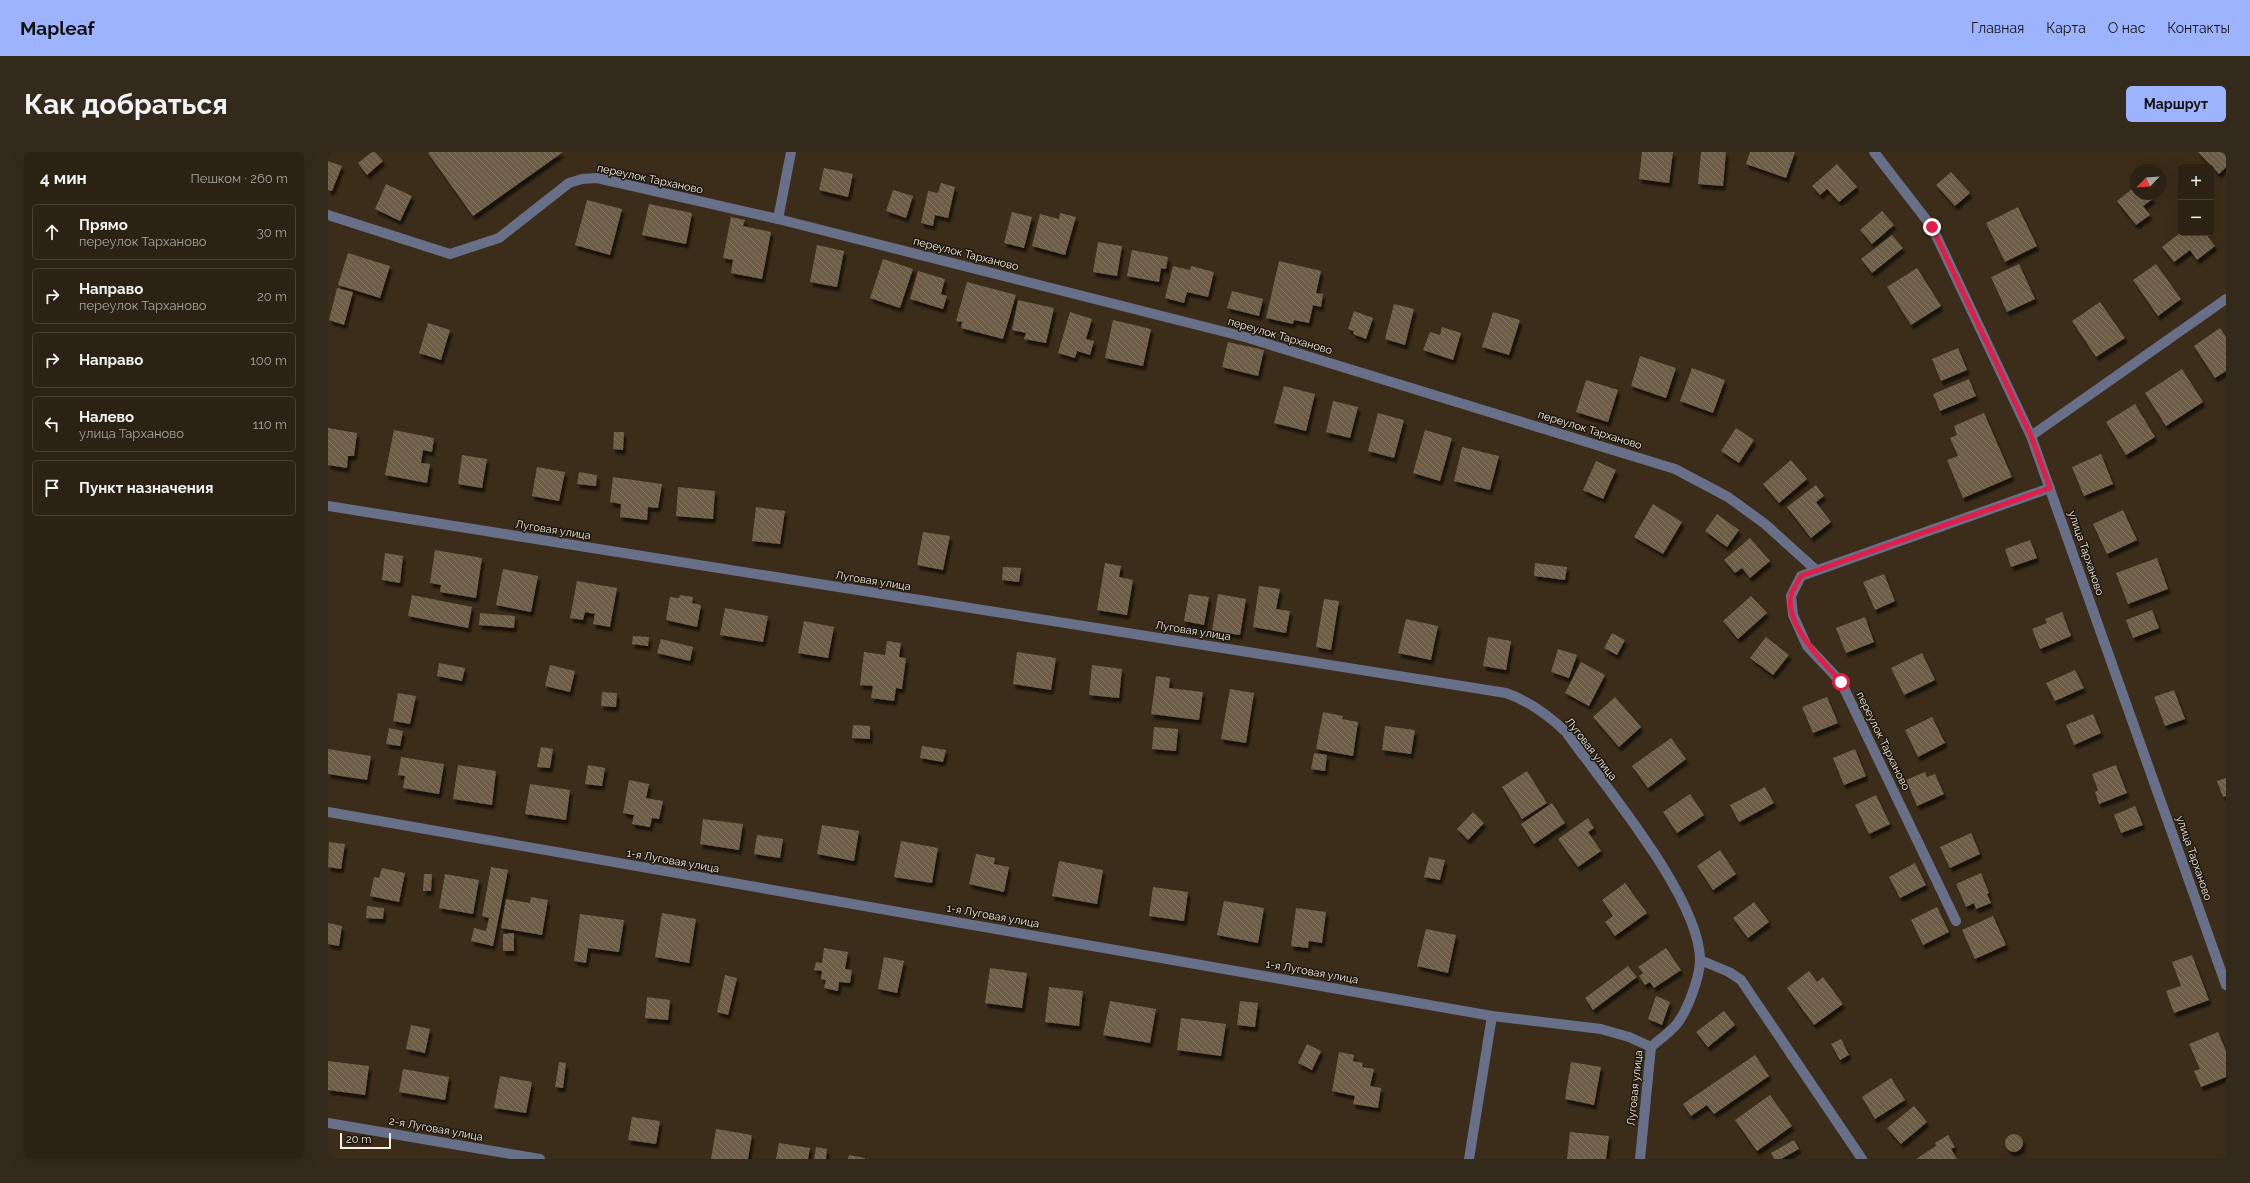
<!DOCTYPE html>
<html lang="ru">
<meta charset="utf-8">
<style>
body{margin:0;font-family:Raleway,sans-serif;background:#342a1c;color:#f1f3f6}
.controls{position:absolute;right:12px;top:12px;display:grid;overflow:hidden;border-radius:6px;box-shadow:0 4px 16px #0002}
.controls button{width:36px;height:36px;display:grid;place-items:center;padding:0;border:0;border-bottom:1px solid #483f33;background:#2c2213;color:#f1f3f6;font:20px sans-serif}
.compass{position:absolute;left:1802px;top:12px;width:36px;height:36px;border-radius:50%;background:#2c2213;box-shadow:0 4px 16px #0002;rotate:245deg}
.scale{position:absolute;left:12px;bottom:10px;width:51px;box-sizing:border-box;padding-left:4px;border:2px solid #f8efe2;border-top:0;font-size:11px;line-height:14px;white-space:nowrap;color:#f8efe2;-webkit-text-stroke:3px #1d170e;paint-order:stroke}
.stop{position:absolute;width:12px;height:12px;margin:-9px;border:3px solid #e11d48;border-radius:50%;background:#fff}
.stop.end{background:#e11d48;border-color:#fff;box-shadow:0 1px 4px #0008}
.list{margin:0;padding:0;list-style:none}
h2{display:flex;justify-content:space-between;align-items:center;height:52px;margin:0;padding:0 16px;font-size:17px}
h2 small{font-size:13px;font-weight:400;color:#a6a4a0}
.list li{display:grid;grid-template-columns:26px 1fr auto;gap:12px;align-items:center;box-sizing:border-box;height:56px;margin:0 8px 8px;padding:0 8px;border:1px solid #483f33;border-radius:6px}
.list b{display:block;font-size:15px;white-space:nowrap}
.list p{margin:0;font-size:13px;white-space:nowrap;color:#a6a4a0}
.list em{font-size:13px;font-style:normal;color:#a6a4a0}
.icon{flex:none;width:22px;height:22px;fill:none;stroke:currentColor;stroke-width:2;stroke-linecap:round;stroke-linejoin:round}
.map{position:relative;flex:none;width:1898px;height:1007px;overflow:hidden;border-radius:6px}
header{display:flex;align-items:center;gap:24px;box-sizing:border-box;height:56px;padding:0 20px;background:#9eb3fd;color:#111}
header strong{font-size:19px}
nav{display:flex;gap:22px;margin-inline-start:auto;font-size:14px}
.intro{display:flex;align-items:center;justify-content:space-between;box-sizing:border-box;height:96px;padding:0 24px}
h1{margin:0;font-size:28px}
.button{padding:10px 18px;border-radius:6px;background:#9eb3fd;color:#111;font-size:14px;font-weight:700}
main{display:flex;gap:24px;padding:0 24px}
aside{flex:1;background:#2c2213;border-radius:6px;box-shadow:0 4px 16px #0002}
.map>svg:first-child{display:block}
</style>
<header>
<strong>Mapleaf</strong>
<nav><a>Главная</a><a>Карта</a><a>О нас</a><a>Контакты</a></nav>
</header>
<div class="intro"><h1>Как добраться</h1><a class="button">Маршрут</a></div>
<main>
<aside>
<h2>4 мин<small>Пешком · 260 m</small></h2>
<ul class="list">
<li><svg class="icon" aria-label="ahead" viewBox="0 0 24 24"><path d="M12 20V5M6 11l6-6 6 6"/></svg><div><b>Прямо</b><p>переулок Тарханово</p></div><em>30 m</em></li>
<li><svg class="icon" aria-label="right" viewBox="0 0 24 24"><path d="M7 20v-9h11M14 6l5 5-5 5"/></svg><div><b>Направо</b><p>переулок Тарханово</p></div><em>20 m</em></li>
<li><svg class="icon" aria-label="right" viewBox="0 0 24 24"><path d="M7 20v-9h11M14 6l5 5-5 5"/></svg><div><b>Направо</b></div><em>100 m</em></li>
<li><svg class="icon" aria-label="left" viewBox="0 0 24 24"><path d="M17 20v-9H6M10 6l-5 5 5 5"/></svg><div><b>Налево</b><p>улица Тарханово</p></div><em>110 m</em></li>
<li><svg class="icon" aria-label="arrive" viewBox="0 0 24 24"><path d="M6 21V4h12l-3 4 3 4H6"/></svg><div><b>Пункт назначения</b></div></li>
</ul>
</aside>
<div class="map">
<svg width="1898" height="1007" viewBox="0 0 1898 1007">
<defs>
<pattern id="building-back-hatch" width="6" height="6" patternUnits="userSpaceOnUse"><rect width="6" height="6" fill="#6d5d47"/><path d="M-1 5l2 2M0 0l6 6M5-1l2 2" fill="none" stroke="#837561"/></pattern>
<filter id="shadow"><feDropShadow dx="2.5" dy="4.5" stdDeviation="1" flood-color="#0009"/></filter>
</defs>
<rect width="100%" height="100%" fill="#3b2d19"/>
<!-- building -->
<g fill="url(#building-back-hatch)" filter="url(#shadow)">
<polygon points="44,0 47,0 55,9 39,23 30,11"/>
<polygon points="102,0 235,0 145,64 100,1"/>
<polygon points="1314,0 1345,0 1341,31 1311,27"/>
<polygon points="1373,0 1398,0 1395,34 1370,32"/>
<polygon points="1422,0 1467,0 1458,26 1418,12"/>
<polygon points="1870,0 1898,0 1898,15 1891,22"/>
<polygon points="0,9 14,14 4,39 0,38"/>
<polygon points="1509,12 1529,35 1511,50 1499,37 1492,43 1484,34"/>
<polygon points="496,16 525,22 520,45 491,38"/>
<polygon points="1623,20 1642,41 1627,54 1608,33"/>
<polygon points="613,31 627,35 620,66 607,63 605,74 593,71 600,39 610,41"/>
<polygon points="58,32 84,44 72,69 47,57"/>
<polygon points="1808,34 1808,42 1821,42 1825,47 1815,54 1822,63 1808,73 1789,49"/>
<polygon points="565,38 585,44 578,66 558,59"/>
<polygon points="259,48 294,57 282,103 247,93"/>
<polygon points="321,52 364,61 358,92 314,83"/>
<polygon points="1690,55 1709,94 1677,110 1658,71"/>
<polygon points="1554,59 1566,73 1544,92 1532,78"/>
<polygon points="684,60 704,65 696,96 676,91"/>
<polygon points="732,61 748,65 737,103 704,94 712,62 731,67"/>
<polygon points="403,65 417,68 415,74 443,80 434,127 403,121 405,108 395,106"/>
<polygon points="1852,81 1877,81 1887,94 1869,108 1862,98 1846,110 1834,95"/>
<polygon points="1564,83 1575,96 1544,121 1533,107"/>
<polygon points="770,90 794,94 789,124 765,120"/>
<polygon points="489,93 516,99 509,135 482,130"/>
<polygon points="804,98 840,105 838,117 833,116 831,130 799,124"/>
<polygon points="20,101 62,114 52,146 10,133"/>
<polygon points="555,107 585,117 572,156 542,146"/>
<polygon points="951,109 993,119 988,141 995,142 993,155 985,153 981,171 966,168 965,172 938,166"/>
<polygon points="1691,112 1707,147 1679,160 1663,125"/>
<polygon points="1828,112 1853,147 1830,164 1805,128"/>
<polygon points="845,114 862,118 863,114 886,120 880,145 859,140 856,151 837,146"/>
<polygon points="1589,116 1613,154 1583,173 1559,135"/>
<polygon points="590,119 617,127 613,142 619,144 615,157 582,147"/>
<polygon points="639,130 688,143 675,187 633,176 634,170 628,169"/>
<polygon points="9,136 25,140 16,173 1,168"/>
<polygon points="904,139 935,147 931,164 899,156"/>
<polygon points="690,148 726,156 718,191 696,187 698,181 684,178"/>
<polygon points="1772,150 1797,186 1768,205 1744,169"/>
<polygon points="1066,152 1086,157 1077,193 1057,187"/>
<polygon points="1026,159 1045,166 1038,187 1025,182 1026,179 1020,177"/>
<polygon points="742,160 764,167 758,187 766,189 762,203 749,199 747,206 730,201"/>
<polygon points="1165,160 1192,168 1181,203 1154,195"/>
<polygon points="785,168 823,177 815,214 777,206"/>
<polygon points="100,171 122,178 113,208 91,201"/>
<polygon points="1114,175 1133,181 1125,208 1095,198 1102,180 1112,183"/>
<polygon points="1892,176 1898,185 1898,219 1887,226 1866,194"/>
<polygon points="900,190 936,198 930,224 894,215"/>
<polygon points="1630,196 1639,218 1613,229 1604,207"/>
<polygon points="1312,204 1348,216 1338,246 1303,234"/>
<polygon points="1364,216 1397,228 1385,261 1352,249"/>
<polygon points="1854,217 1875,250 1838,274 1817,241"/>
<polygon points="1641,227 1648,244 1612,259 1605,242"/>
<polygon points="1258,228 1290,238 1280,270 1248,260"/>
<polygon points="956,234 987,242 978,279 946,271"/>
<polygon points="1005,249 1030,255 1022,286 998,280"/>
<polygon points="1807,252 1827,285 1798,303 1778,270"/>
<polygon points="1050,261 1076,268 1066,306 1040,299"/>
<polygon points="1656,261 1684,325 1635,346 1619,308 1630,304 1622,286 1629,283 1626,274"/>
<polygon points="0,276 29,281 26,304 20,304 19,316 0,313"/>
<polygon points="1408,276 1426,288 1411,311 1393,299"/>
<polygon points="66,278 106,286 104,300 95,298 93,311 102,312 99,331 57,323"/>
<polygon points="1097,278 1124,286 1112,329 1085,321"/>
<polygon points="286,280 296,280 295,298 285,297"/>
<polygon points="1134,295 1171,304 1162,338 1126,329"/>
<polygon points="1773,302 1785,332 1756,344 1744,315"/>
<polygon points="134,303 159,307 154,336 130,332"/>
<polygon points="1463,308 1479,327 1451,351 1435,332"/>
<polygon points="1268,309 1288,318 1275,347 1255,338"/>
<polygon points="209,315 237,320 231,349 204,344"/>
<polygon points="251,320 269,323 268,334 249,332"/>
<polygon points="285,325 334,332 330,356 320,355 319,368 292,365 293,352 282,350"/>
<polygon points="1488,333 1496,344 1488,350 1503,370 1483,386 1459,355"/>
<polygon points="350,335 387,339 385,367 348,364"/>
<polygon points="1325,352 1354,370 1335,402 1306,385"/>
<polygon points="428,355 457,359 452,392 424,389"/>
<polygon points="1795,358 1809,388 1779,402 1765,372"/>
<polygon points="1389,362 1411,378 1399,395 1377,379"/>
<polygon points="595,380 622,384 615,418 589,413"/>
<polygon points="1422,386 1442,409 1422,426 1414,416 1407,421 1396,408"/>
<polygon points="1702,388 1709,406 1683,415 1677,397"/>
<polygon points="107,398 154,406 148,446 112,440 113,433 102,431"/>
<polygon points="57,401 75,404 72,431 54,428"/>
<polygon points="1829,406 1840,437 1800,452 1788,421"/>
<polygon points="777,411 793,414 791,425 805,428 799,463 769,458"/>
<polygon points="1207,411 1239,415 1237,428 1206,424"/>
<polygon points="675,415 693,416 691,430 674,428"/>
<polygon points="175,417 210,424 203,460 168,453"/>
<polygon points="1556,422 1567,449 1547,458 1535,430"/>
<polygon points="249,429 289,436 282,475 265,472 267,462 257,460 255,468 242,466"/>
<polygon points="931,434 952,437 948,457 962,459 958,481 925,475"/>
<polygon points="861,442 881,445 876,473 856,469"/>
<polygon points="890,442 918,447 912,483 884,479"/>
<polygon points="84,443 144,455 140,476 80,464"/>
<polygon points="352,443 365,445 364,451 373,453 369,475 338,468 342,445 351,446"/>
<polygon points="1423,444 1439,461 1410,487 1395,469"/>
<polygon points="996,447 1011,449 1003,498 988,495"/>
<polygon points="397,456 440,464 435,490 392,483"/>
<polygon points="1824,458 1831,476 1805,486 1798,468"/>
<polygon points="1734,460 1743,484 1712,497 1704,477 1719,471 1717,467"/>
<polygon points="152,461 187,464 186,476 151,473"/>
<polygon points="1537,465 1546,490 1518,501 1508,476"/>
<polygon points="1078,467 1110,474 1103,508 1070,501"/>
<polygon points="476,469 506,475 500,506 470,501"/>
<polygon points="1284,481 1297,488 1289,503 1276,496"/>
<polygon points="305,484 321,485 320,494 304,492"/>
<polygon points="1160,485 1183,489 1178,518 1155,514"/>
<polygon points="1438,485 1461,503 1445,523 1422,506"/>
<polygon points="333,487 365,495 362,509 329,501"/>
<polygon points="559,489 573,491 571,505 578,506 574,537 568,536 566,549 543,546 545,534 532,533 536,500 557,503"/>
<polygon points="1230,497 1249,503 1241,526 1223,520"/>
<polygon points="689,500 728,506 723,538 685,532"/>
<polygon points="1594,501 1607,528 1576,543 1563,516"/>
<polygon points="1253,510 1277,523 1261,554 1237,541"/>
<polygon points="111,511 137,516 134,529 109,524"/>
<polygon points="222,513 247,519 242,540 217,534"/>
<polygon points="764,513 794,517 791,546 761,543"/>
<polygon points="1747,518 1756,536 1727,549 1718,531"/>
<polygon points="828,524 842,526 841,536 875,540 871,568 823,562"/>
<polygon points="902,537 926,541 918,591 893,587"/>
<polygon points="1846,538 1857,567 1837,574 1826,545"/>
<polygon points="274,540 289,541 288,555 273,554"/>
<polygon points="70,541 88,544 82,572 65,569"/>
<polygon points="1287,545 1313,575 1291,595 1265,565"/>
<polygon points="1499,545 1510,571 1485,581 1474,555"/>
<polygon points="995,560 1015,564 1014,567 1030,570 1025,604 988,597"/>
<polygon points="1765,562 1773,581 1746,593 1738,573"/>
<polygon points="1604,565 1617,591 1590,605 1577,578"/>
<polygon points="525,573 542,574 542,587 524,586"/>
<polygon points="1057,574 1087,578 1083,602 1054,598"/>
<polygon points="826,575 850,577 848,599 824,597"/>
<polygon points="61,576 75,579 72,594 58,592"/>
<polygon points="1343,586 1358,607 1320,636 1304,614"/>
<polygon points="594,594 618,598 615,610 592,606"/>
<polygon points="213,595 225,597 222,616 209,615"/>
<polygon points="0,597 43,604 39,628 0,622"/>
<polygon points="1527,597 1538,624 1516,633 1505,606"/>
<polygon points="986,601 999,603 997,619 983,617"/>
<polygon points="73,605 116,612 111,642 75,636 77,624 70,623"/>
<polygon points="130,613 168,619 164,653 125,647"/>
<polygon points="260,613 277,616 274,634 257,632"/>
<polygon points="1788,613 1799,641 1771,652 1767,640 1770,638 1764,622"/>
<polygon points="1199,619 1219,651 1194,667 1174,635"/>
<polygon points="1597,620 1599,625 1607,622 1616,642 1589,654 1578,628"/>
<polygon points="1898,626 1898,644 1895,645 1889,629"/>
<polygon points="301,628 321,632 318,646 335,649 331,667 324,666 322,675 304,672 306,663 295,661"/>
<polygon points="202,632 242,638 238,668 197,662"/>
<polygon points="1437,635 1446,651 1411,670 1402,653"/>
<polygon points="1362,642 1376,663 1349,681 1335,660"/>
<polygon points="1548,643 1562,672 1541,682 1527,653"/>
<polygon points="1224,651 1237,671 1206,692 1193,672"/>
<polygon points="1807,654 1815,673 1793,681 1786,663"/>
<polygon points="1145,660 1156,671 1140,688 1129,677"/>
<polygon points="1260,666 1266,676 1260,680 1273,699 1250,715 1230,687"/>
<polygon points="375,667 415,672 411,698 372,692"/>
<polygon points="494,673 531,679 526,709 489,702"/>
<polygon points="1643,681 1652,702 1622,716 1612,695"/>
<polygon points="429,683 455,687 452,706 426,702"/>
<polygon points="573,689 610,696 604,731 566,725"/>
<polygon points="1,690 17,692 13,717 0,715"/>
<polygon points="1392,698 1408,722 1385,738 1369,714"/>
<polygon points="648,702 667,706 666,712 681,715 676,740 641,732"/>
<polygon points="1101,705 1117,708 1112,728 1096,725"/>
<polygon points="731,709 775,718 769,752 724,744"/>
<polygon points="1587,711 1598,733 1572,746 1561,725"/>
<polygon points="163,715 180,718 165,794 143,789 146,776 158,779 161,766 154,764"/>
<polygon points="54,716 77,721 71,750 42,744 46,725 51,726"/>
<polygon points="1653,721 1661,741 1659,742 1663,751 1648,757 1646,751 1638,755 1628,732"/>
<polygon points="96,722 104,722 103,739 95,739"/>
<polygon points="117,722 151,728 145,762 111,756"/>
<polygon points="1297,731 1319,761 1287,784 1277,770 1285,764 1274,748"/>
<polygon points="825,735 860,740 856,769 821,764"/>
<polygon points="203,745 220,748 214,783 173,776 178,747 202,751"/>
<polygon points="896,749 936,756 930,791 889,783"/>
<polygon points="1426,750 1441,770 1420,786 1405,766"/>
<polygon points="39,754 56,756 55,767 38,766"/>
<polygon points="1609,755 1621,780 1595,793 1583,768"/>
<polygon points="968,756 998,760 994,791 981,789 980,796 963,794"/>
<polygon points="334,761 368,767 361,811 327,805"/>
<polygon points="252,762 296,768 291,800 260,796 258,811 246,809"/>
<polygon points="1665,764 1678,793 1647,807 1634,778"/>
<polygon points="0,771 14,774 11,794 0,792"/>
<polygon points="1098,777 1128,783 1120,821 1089,814"/>
<polygon points="186,781 186,799 175,799 175,782"/>
<polygon points="496,796 520,800 517,817 524,818 522,831 511,830 510,839 496,836 498,828 493,827 494,819 486,818 488,810 494,811"/>
<polygon points="1338,796 1353,818 1326,836 1322,830 1317,833 1311,824 1315,821 1310,815"/>
<polygon points="1864,803 1881,848 1846,861 1838,839 1853,834 1844,810"/>
<polygon points="556,805 576,809 569,841 550,837"/>
<polygon points="1300,814 1309,825 1265,858 1257,846"/>
<polygon points="662,816 699,821 694,856 657,851"/>
<polygon points="1481,819 1489,830 1495,825 1515,852 1486,873 1459,836"/>
<polygon points="397,823 409,826 400,863 389,860"/>
<polygon points="721,835 755,839 751,874 717,870"/>
<polygon points="1328,844 1342,850 1334,873 1320,867"/>
<polygon points="319,845 342,848 340,868 317,866"/>
<polygon points="782,849 828,857 822,891 775,883"/>
<polygon points="912,849 930,851 927,875 909,873"/>
<polygon points="1396,859 1407,873 1380,895 1368,880"/>
<polygon points="853,866 898,872 893,904 849,898"/>
<polygon points="83,873 102,877 97,901 78,897"/>
<polygon points="1890,880 1898,899 1898,925 1873,935 1866,919 1872,917 1861,892"/>
<polygon points="1513,887 1521,903 1512,908 1503,892"/>
<polygon points="979,892 993,899 984,918 970,911"/>
<polygon points="1011,900 1026,903 1025,909 1035,911 1034,915 1046,917 1042,934 1053,936 1050,956 1025,952 1027,944 1004,939"/>
<polygon points="1427,903 1441,924 1386,962 1379,953 1363,964 1355,952"/>
<polygon points="0,909 41,914 37,943 0,938"/>
<polygon points="231,910 238,911 235,936 227,935"/>
<polygon points="1243,910 1273,915 1266,953 1237,947"/>
<polygon points="75,917 121,925 117,948 71,940"/>
<polygon points="172,924 204,930 198,961 166,956"/>
<polygon points="1563,926 1577,948 1547,967 1534,945"/>
<polygon points="1442,943 1464,974 1429,999 1407,968"/>
<polygon points="1586,954 1599,970 1573,992 1559,976"/>
<polygon points="304,965 332,969 328,992 300,988"/>
<polygon points="388,977 424,983 420,1007 383,1007"/>
<polygon points="1242,980 1281,984 1278,1007 1239,1007"/>
<circle cx="1686" cy="991" r="9"/>
<polygon points="1620,983 1627,995 1623,997 1629,1007 1588,1007 1608,994 1607,991"/>
<polygon points="1466,988 1471,997 1453,1007 1446,1007 1443,1001"/>
<polygon points="451,991 482,996 480,1007 448,1007"/>
<polygon points="488,995 499,997 498,1007 486,1007"/>
<polygon points="521,1003 537,1006 537,1007 520,1007"/>
</g>
<g fill="none" stroke-linecap="round" stroke-linejoin="round">
<!-- minor -->
<g stroke="#686f88" stroke-width="10">
<polyline points="1546,0 1604,75 1703,284 1898,833"/>
<polyline points="0,63 122,102 171,86 241,31 254,27 269,26 450,67 917,185 1347,317 1400,345 1437,372 1488,418"/>
<polyline points="450,67 463,0"/>
<polyline points="1703,284 1898,147"/>
<path d="M0,354L1178,541C1201,549 1220,563 1238,580C1275,632 1372,746 1372,808C1372,825 1359,860 1348,873C1341,881 1331,888 1323,895L1312,1007"/>
<polyline points="0,660 1164,864 1273,877 1301,885 1323,895"/>
<polyline points="1628,769 1513,530 1479,494 1465,463 1463,444 1473,424 1722,336"/>
<polyline points="1372,808 1401,820 1413,828 1534,1007"/>
<polyline points="0,971 212,1007"/>
<polyline points="1141,1007 1164,864"/>
</g>
</g>
<g fill="none" stroke-linecap="round" stroke-linejoin="round">
<!-- route -->
<path stroke="#e11d48" stroke-width="5" d="M1513,530C1496,511 1456,472 1463,443C1465,437 1470,430 1473,424L1722,336L1703,284L1604,75"/>
</g>
<g text-anchor="middle" dominant-baseline="central" stroke-width="3" stroke-linejoin="round" paint-order="stroke">
<!-- street labels -->
<g font-size="11" fill="#f8efe2" stroke="#1d170e">
<text transform="translate(322 27) rotate(12)">переулок Тарханово</text>
<text transform="translate(638 102) rotate(14)">переулок Тарханово</text>
<text transform="translate(952 184) rotate(16)">переулок Тарханово</text>
<text transform="translate(1262 278) rotate(17)">переулок Тарханово</text>
<text transform="translate(225 378) rotate(9)">Луговая улица</text>
<text transform="translate(1758 401) rotate(71)">улица Тарханово</text>
<text transform="translate(545 429) rotate(9)">Луговая улица</text>
<text transform="translate(865 479) rotate(9)">Луговая улица</text>
<text transform="translate(1555 589) rotate(64)">переулок Тарханово</text>
<text transform="translate(1263 597) rotate(52)">Луговая улица</text>
<text transform="translate(1866 706) rotate(71)">улица Тарханово</text>
<text transform="translate(345 709) rotate(10)">1-я Луговая улица</text>
<text transform="translate(665 764) rotate(10)">1-я Луговая улица</text>
<text transform="translate(984 820) rotate(10)">1-я Луговая улица</text>
<text transform="translate(1307 936) rotate(-84)">Луговая улица</text>
<text transform="translate(108 977) rotate(10)">2-я Луговая улица</text>
</g>
</g>
</svg>
<div class="controls">
<button>+</button>
<button>−</button>
</div>
<svg class="compass" viewBox="-18 -18 36 36"><path d="M0-13l5 13h-10z" fill="#e53935"/><path d="M0 13l5-13h-10z" fill="#a6a4a0"/></svg>
<div class="scale">20 m</div>
<div class="stop" style="left:1513px;top:530px"></div>
<div class="stop end" style="left:1604px;top:75px"></div>
</div>
</main>
